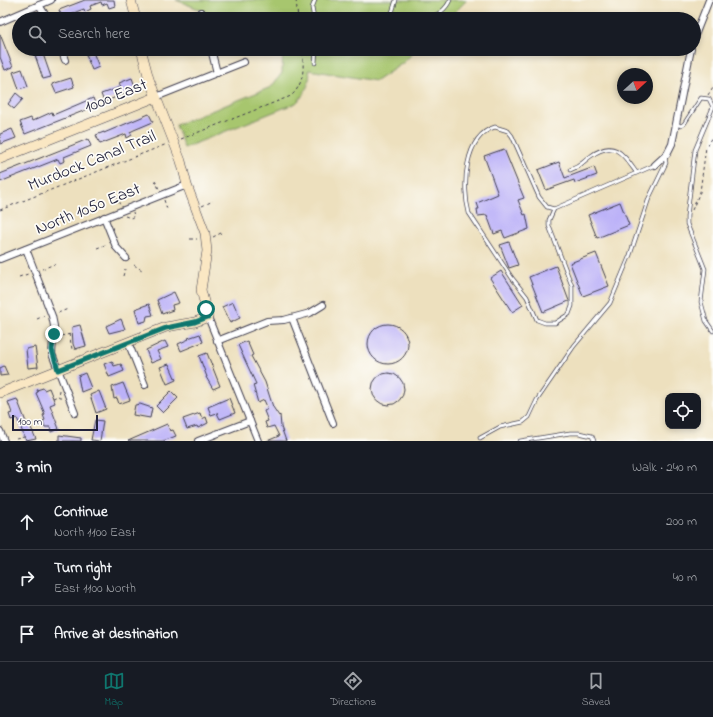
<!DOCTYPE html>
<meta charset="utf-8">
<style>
body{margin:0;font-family:"Indie Flower",sans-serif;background:#20242c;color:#f1f3f6}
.controls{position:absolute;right:12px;bottom:12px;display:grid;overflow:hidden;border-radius:8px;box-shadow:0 2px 6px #0003}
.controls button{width:36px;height:36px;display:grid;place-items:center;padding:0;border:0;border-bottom:1px solid #363941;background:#171b24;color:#f1f3f6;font:20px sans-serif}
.compass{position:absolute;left:617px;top:68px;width:36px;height:36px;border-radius:50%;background:#171b24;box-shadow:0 2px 6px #0003;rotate:69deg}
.scale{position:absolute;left:12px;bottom:10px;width:86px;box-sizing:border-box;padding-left:4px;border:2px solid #22223b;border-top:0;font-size:11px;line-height:14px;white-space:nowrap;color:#22223b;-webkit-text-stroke:3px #fdfcf7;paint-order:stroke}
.stop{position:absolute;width:12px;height:12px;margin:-9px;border:3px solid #0f766e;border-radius:50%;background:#fff}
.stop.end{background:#0f766e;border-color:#fff;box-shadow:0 1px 4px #0008}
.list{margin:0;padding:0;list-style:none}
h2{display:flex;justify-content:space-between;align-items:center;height:52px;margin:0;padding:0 16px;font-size:17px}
h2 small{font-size:13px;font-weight:400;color:#9ea1a6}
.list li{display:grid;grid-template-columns:26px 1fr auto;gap:12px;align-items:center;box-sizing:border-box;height:56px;padding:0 16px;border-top:1px solid #363941}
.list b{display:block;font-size:15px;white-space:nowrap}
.list p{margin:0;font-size:13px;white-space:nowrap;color:#9ea1a6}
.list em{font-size:13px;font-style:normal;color:#9ea1a6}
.icon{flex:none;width:22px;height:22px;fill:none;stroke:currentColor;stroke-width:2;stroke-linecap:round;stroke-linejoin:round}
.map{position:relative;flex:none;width:713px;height:441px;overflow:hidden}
.search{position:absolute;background:#171b24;box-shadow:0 2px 6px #0003;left:12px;right:12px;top:12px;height:44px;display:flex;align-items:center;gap:10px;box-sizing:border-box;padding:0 14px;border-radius:22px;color:#9ea1a6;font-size:15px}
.sheet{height:220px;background:#171b24}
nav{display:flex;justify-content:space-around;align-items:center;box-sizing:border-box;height:56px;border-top:1px solid #363941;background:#171b24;font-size:11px;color:#9ea1a6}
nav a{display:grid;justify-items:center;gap:2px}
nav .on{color:#0f766e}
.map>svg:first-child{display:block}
</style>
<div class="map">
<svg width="713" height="441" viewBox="0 0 713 441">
<rect width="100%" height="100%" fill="#fdfcf7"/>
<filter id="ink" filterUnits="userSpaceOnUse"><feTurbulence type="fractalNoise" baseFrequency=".025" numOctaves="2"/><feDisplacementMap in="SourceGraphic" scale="8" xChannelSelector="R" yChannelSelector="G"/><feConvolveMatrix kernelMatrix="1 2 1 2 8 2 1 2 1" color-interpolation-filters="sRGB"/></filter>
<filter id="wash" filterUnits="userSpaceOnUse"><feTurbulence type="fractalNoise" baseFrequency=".012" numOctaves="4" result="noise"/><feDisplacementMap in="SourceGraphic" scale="16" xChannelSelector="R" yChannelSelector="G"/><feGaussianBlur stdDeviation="0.9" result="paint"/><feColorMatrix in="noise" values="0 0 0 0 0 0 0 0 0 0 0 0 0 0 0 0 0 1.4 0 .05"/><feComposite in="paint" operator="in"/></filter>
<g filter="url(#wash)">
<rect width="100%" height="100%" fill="#ede0be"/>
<!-- green -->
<g fill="#a7c66e" stroke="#647454">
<polygon points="176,0 467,0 448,19 224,19"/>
<path d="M283,49H417L403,63L376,81L309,70C312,81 304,96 296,103L184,148L176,125L271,87L282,73Z"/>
</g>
<g id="blocks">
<!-- building -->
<g fill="#bbb1f8">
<polygon points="85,0 114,0 115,6 109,8 107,3 102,5 101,2 90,6 91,9 85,12 84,9 73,13 76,19 63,19 59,10"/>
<polygon points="0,34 13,67 5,70 0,57"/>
<polygon points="33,49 43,49 45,53 43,54 51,77 43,79"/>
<polygon points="93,52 99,67 92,70 86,55"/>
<polygon points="22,69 28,86 19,89 13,72"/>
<polygon points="71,78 74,87 56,93 52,84"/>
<polygon points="132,78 136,89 104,102 101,94 121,87 119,83"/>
<polygon points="16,93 23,99 14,109 8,104"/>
<polygon points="93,98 96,106 25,134 20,122 31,118 32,121 52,112 53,115"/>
<polygon points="149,114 153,122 134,130 130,132 132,135 127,138 126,134 100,144 96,135 104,132 104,133"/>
<polygon points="12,129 16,138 0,144 0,134"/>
<polygon points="88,139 91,146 64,157 65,161 60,163 58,159 0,182 0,174"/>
<polygon points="504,149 524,198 518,200 524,215 526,214 529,229 505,238 502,231 494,234 487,215 478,216 477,209 479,209 477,203 498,194 484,156"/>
<polygon points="559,162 565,178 594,167 597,175 575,183 574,180 546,190 538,170"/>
<polygon points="620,202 629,225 597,238 588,215"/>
<polygon points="509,242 518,265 509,268 500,245"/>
<polygon points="596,253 609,286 583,296 570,263"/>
<polygon points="556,266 569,301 543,312 529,277"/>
<polygon points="501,271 523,305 512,312 490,278"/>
<polygon points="174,292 179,303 172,305 173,310 162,314 157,300"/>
<polygon points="233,302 240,318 230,323 222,307"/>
<polygon points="149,304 153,315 147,316 146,321 139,323 135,309"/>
<polygon points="121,319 125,329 109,333 106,326"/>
<circle cx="388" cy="344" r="20"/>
<polygon points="80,325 86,346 75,349 73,344 72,327"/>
<polygon points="200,334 203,342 181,351 178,344 189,339 188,338"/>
<polygon points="165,341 168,347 157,351 161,359 151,363 146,350"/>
<polygon points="247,341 253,355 251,356 265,382 273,407 279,416 280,415 281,427 286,441 267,441 279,436 274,426 267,428 265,422 268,421 264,411 268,409 264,400 258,403 253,385 256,384 238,345"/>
<polygon points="35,347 38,367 28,368 26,349"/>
<polygon points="207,353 220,386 213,389 206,377 207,377 199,356"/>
<polygon points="112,361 114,366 121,364 124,371 109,377 104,364"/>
<polygon points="169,364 176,380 167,384 160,367"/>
<polygon points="4,366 8,375 0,376 0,368"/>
<polygon points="85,373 91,388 81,392 78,376"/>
<circle cx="388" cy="389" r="16"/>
<polygon points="123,383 130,400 119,404 117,398 114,399 112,387"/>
<polygon points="43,388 44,390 49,388 55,403 50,405 59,429 51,432 50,427 45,427 43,421 45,420 43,415 45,414 36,393 38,392 37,390"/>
<polygon points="99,391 106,409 96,413 90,395"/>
<polygon points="171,391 178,398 163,413 156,406"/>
<polygon points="229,398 235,413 220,419 217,413 211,415 208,407"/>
<polygon points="17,399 26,422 29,423 36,439 26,441 17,418 11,420 9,414 12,413 8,402"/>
<polygon points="140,404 152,408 150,418 133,415 135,405"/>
<polygon points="200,413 202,419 206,417 208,423 198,428 197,426 187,429 183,419"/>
<polygon points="95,420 103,421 100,441 91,440"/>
<polygon points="167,424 170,431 173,430 176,436 163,441 128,441"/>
<polygon points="59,435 81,438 81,441 59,441"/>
</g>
</g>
</g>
<g filter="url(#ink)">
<use href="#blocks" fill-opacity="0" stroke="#403e4f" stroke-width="1"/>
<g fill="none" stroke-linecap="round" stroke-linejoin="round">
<defs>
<g id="lane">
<polyline points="391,15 425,19"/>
<polyline points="314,19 312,8 315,0"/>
<polyline points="390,19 396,0"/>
<path d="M426,19C436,16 446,10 450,0"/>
<polyline points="315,63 316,49"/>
<polyline points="713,107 695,150 687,216 687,224 705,269 701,302 706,321 713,331"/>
<polyline points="677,124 681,126 684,124 701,98 709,99 713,107"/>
<path d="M495,127L508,131L512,136L539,197L547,207L554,209L549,220V226L572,286V306L569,314L555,323H545L537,320L527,297L512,278L469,213C462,187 464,136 495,127Z"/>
<path d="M570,170C582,166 581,163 591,156C614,139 623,154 636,172"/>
<polyline points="554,209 655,165"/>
<polyline points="480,438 500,427 523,422 529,417 537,400 574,346 610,303 630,255 649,198 666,163 665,157"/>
<polyline points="520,441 570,433 579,433 592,436 594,441"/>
</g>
<g id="street">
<polyline points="39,5 48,19"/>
<polyline points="201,12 203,19"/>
<polyline points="0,22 51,0"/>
<polyline points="694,38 709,0"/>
<polyline points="61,49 65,60"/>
<polyline points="211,49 217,73"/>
<polyline points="156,97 244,62"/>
<polyline points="655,165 667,154 672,144 691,49"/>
<polyline points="104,217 116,247 126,258"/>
<polyline points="26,249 52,316 54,326 52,354 75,413"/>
<polyline points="0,259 187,185"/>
<polyline points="208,317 258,441"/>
<polyline points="292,318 333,423"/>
<polyline points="217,341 267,321 284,320 310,313 323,305"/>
<polyline points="128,342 145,385"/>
<polyline points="0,431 4,441"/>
<polyline points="198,441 250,421"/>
</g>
<g id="secondary">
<polyline points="131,0 136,19"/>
<polyline points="0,159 156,97"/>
<polyline points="0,393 166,327 195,322 208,317 201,290 207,251 205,233 187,185 181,161 149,79 141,49"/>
</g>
</defs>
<!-- lane casing -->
<use href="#lane" stroke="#403e4f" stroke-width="4.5"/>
<!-- street casing -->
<use href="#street" stroke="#403e4f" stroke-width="8"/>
<!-- secondary casing -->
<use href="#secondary" stroke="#403e4f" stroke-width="10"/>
<!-- path -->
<g stroke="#403e4f" stroke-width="1" stroke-dasharray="3 3" stroke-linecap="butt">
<polyline points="296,0 298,19"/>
<polyline points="708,95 713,87"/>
<path d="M181,139L291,96C305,83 304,67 302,49"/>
<polyline points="155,180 159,189"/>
<polyline points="116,196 120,205"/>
<polyline points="164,200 167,209"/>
<polyline points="202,206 213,201"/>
<polyline points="0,210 167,144"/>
<polyline points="692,210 700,192 706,147 713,135"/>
<polyline points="125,216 131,218 134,216 133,212"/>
<polyline points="213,237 223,232"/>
<polyline points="190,239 197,239"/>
<polyline points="97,248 108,244"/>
<polyline points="134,265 142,270"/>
<polyline points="42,269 55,264"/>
<polyline points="123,276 125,269"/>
<polyline points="19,277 28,274"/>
<polyline points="58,313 68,309"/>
<polyline points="37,319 44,316"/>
<polyline points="69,334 72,349 81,349"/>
<polyline points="61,336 71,334"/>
<polyline points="59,390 58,396 63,399"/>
<polyline points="53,398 58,396"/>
<polyline points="16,439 24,437"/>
</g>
<!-- lane -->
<use href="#lane" stroke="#fff" stroke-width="3"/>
<!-- street -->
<use href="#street" stroke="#fff" stroke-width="6"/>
<!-- secondary -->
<use href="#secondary" stroke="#fae7c3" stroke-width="9"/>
</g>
</g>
<g fill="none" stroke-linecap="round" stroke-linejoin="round" filter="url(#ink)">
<!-- route -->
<polyline stroke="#0f766e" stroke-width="5" points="54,334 52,350 58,370 166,328 195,322 208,317 206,309"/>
</g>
<g text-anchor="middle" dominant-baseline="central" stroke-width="3.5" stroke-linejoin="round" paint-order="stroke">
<!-- street labels -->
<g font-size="17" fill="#22223b" stroke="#fdfcf7">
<text transform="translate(116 96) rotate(-22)">1000 East</text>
<text transform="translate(92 161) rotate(-22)">Murdock Canal Trail</text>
<text transform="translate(88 209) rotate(-22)">North 1050 East</text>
</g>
</g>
</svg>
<div class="controls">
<button><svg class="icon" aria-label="locate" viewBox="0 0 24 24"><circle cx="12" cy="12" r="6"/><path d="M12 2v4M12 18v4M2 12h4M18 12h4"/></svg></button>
</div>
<svg class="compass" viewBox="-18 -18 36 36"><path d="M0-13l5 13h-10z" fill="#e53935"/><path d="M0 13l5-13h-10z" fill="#9ea1a6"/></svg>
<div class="scale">100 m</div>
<div class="stop" style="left:206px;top:309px"></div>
<div class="stop end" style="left:54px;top:334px"></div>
<div class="search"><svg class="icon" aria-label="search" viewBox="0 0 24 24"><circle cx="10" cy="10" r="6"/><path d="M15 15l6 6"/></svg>Search here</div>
</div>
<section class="sheet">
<h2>3 min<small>Walk · 240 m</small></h2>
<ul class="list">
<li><svg class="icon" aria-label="ahead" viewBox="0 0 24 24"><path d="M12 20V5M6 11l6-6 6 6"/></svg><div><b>Continue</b><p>North 1100 East</p></div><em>200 m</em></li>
<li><svg class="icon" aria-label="right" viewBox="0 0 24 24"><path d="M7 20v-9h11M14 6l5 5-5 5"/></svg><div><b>Turn right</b><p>East 1100 North</p></div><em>40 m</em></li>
<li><svg class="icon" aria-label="arrive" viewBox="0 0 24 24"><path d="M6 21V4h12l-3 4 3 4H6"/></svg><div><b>Arrive at destination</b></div></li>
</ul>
</section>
<nav>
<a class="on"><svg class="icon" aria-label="map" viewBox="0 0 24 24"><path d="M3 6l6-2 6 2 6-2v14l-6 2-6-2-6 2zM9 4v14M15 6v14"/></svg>Map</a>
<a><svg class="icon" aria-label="directions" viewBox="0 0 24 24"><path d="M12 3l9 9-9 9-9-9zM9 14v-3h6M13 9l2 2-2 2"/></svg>Directions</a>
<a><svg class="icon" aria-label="saved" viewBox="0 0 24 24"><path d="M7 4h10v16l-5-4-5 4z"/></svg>Saved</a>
</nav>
